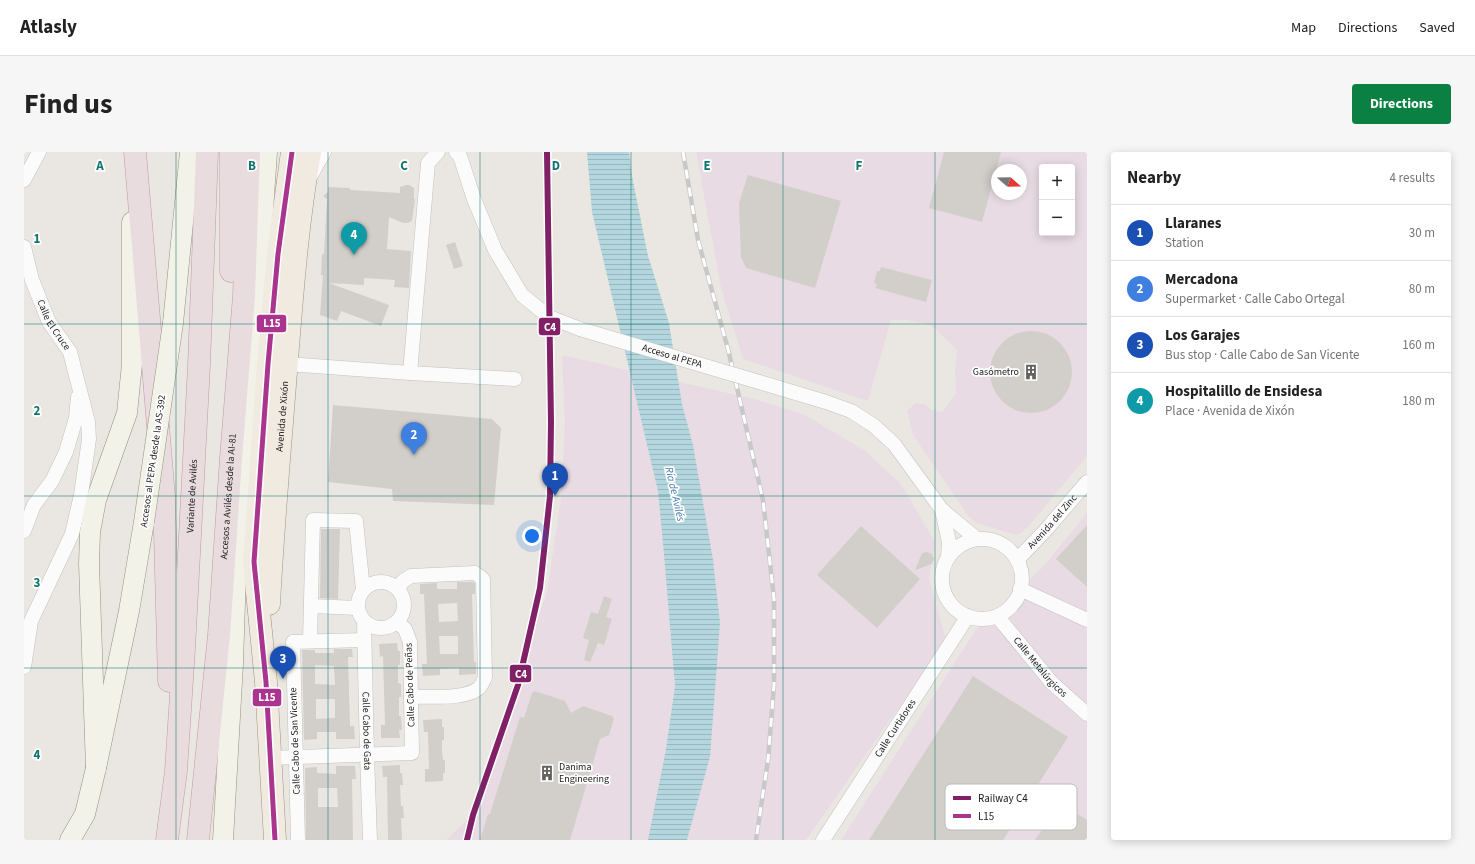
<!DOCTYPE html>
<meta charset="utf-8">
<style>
body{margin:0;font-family:"Source Sans 3",sans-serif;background:#f6f6f6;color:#222}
.controls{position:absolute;right:12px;top:12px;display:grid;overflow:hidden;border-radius:4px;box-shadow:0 2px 10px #0003}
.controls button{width:36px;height:36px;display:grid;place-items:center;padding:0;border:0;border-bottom:1px solid #e0e0e0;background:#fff;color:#222;font:20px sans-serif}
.compass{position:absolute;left:967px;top:12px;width:36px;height:36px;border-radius:50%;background:#fff;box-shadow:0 2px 10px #0003;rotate:110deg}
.you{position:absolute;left:508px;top:384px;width:14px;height:14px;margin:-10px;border:3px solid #fff;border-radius:50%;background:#1a73e8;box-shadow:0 0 0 6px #1a73e833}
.badge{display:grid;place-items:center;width:26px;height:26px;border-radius:50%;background:#0b8043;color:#fff;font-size:13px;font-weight:700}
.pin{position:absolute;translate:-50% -33px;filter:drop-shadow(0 1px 2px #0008)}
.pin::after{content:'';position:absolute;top:21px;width:14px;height:12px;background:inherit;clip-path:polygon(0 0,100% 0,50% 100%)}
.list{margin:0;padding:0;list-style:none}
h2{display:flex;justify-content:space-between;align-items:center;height:52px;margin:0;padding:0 16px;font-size:17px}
h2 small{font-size:13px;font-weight:400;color:#767676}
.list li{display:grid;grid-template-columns:26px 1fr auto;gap:12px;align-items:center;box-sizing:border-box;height:56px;padding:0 16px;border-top:1px solid #e0e0e0}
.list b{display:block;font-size:15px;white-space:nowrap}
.list p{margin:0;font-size:13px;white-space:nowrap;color:#767676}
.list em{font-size:13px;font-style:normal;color:#767676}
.map{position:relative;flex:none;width:1063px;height:688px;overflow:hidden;border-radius:4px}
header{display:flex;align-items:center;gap:24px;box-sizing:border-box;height:56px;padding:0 20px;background:#fff;border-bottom:1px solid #e0e0e0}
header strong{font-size:19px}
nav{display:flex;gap:22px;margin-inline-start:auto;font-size:14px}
.intro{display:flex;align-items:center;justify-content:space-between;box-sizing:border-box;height:96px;padding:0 24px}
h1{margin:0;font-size:28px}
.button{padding:10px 18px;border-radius:4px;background:#0b8043;color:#fff;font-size:14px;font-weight:700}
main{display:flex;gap:24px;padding:0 24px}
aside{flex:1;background:#fff;border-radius:4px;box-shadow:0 2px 10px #0003}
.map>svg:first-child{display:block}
</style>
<header>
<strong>Atlasly</strong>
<nav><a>Map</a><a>Directions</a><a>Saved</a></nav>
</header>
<div class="intro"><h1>Find us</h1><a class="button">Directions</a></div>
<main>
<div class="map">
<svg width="1063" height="688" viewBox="0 0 1063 688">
<defs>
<pattern id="water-rules" width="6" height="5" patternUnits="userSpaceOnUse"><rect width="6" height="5" fill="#b4d6de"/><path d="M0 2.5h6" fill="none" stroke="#9ab7be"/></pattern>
</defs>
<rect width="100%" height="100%" fill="#eae7e2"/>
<!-- industrial -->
<g fill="#e8dbe3" fill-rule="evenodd">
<path d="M672,0H1063V304L1004,375L994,383L982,380L953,371L945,365L889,283L883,259L891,251L900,252L907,258L918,260L932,241L931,219L933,198L907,173L883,168H867L844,249L719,207L697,136ZM1018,15H1048V81H1018ZM973,18H997V42H973Z"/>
<polygon points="538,203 730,247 779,262 840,298 877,332 911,390 905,427 922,488 782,688 422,688 443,668 523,440 537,346 541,272"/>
<polygon points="1063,361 1063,688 817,688 951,479 1018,416"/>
</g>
<!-- water -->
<polygon fill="url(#water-rules)" points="563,0 605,0 608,24 624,104 645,171 658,252 669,293 689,408 696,471 686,605 663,688 624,688 642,597 651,534 639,391 634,339 568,60"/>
<!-- building -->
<g fill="#d2cfcb" fill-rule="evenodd">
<polygon points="920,0 977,0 958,70 905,56"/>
<polygon points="724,23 817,49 791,136 722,116 717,105 715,51"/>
<polygon points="382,33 385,33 390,36 390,47 391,47 388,69 384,71 379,71 365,65 363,97 387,99 385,136 370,135 371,128 340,126 340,133 305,131 365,153 357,174 317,159 313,169 296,163 299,123 297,123 298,102 300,102 303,47 299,44 304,40 304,35 326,36 326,38 376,41 376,35"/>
<polygon points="431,90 439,114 430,117 422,93"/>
<polygon points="857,115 908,128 902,150 851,136 853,132 850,131 853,119 856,119"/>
<circle cx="1007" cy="220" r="41"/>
<polygon points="309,253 468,267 477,276 470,353 369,349 368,337 304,330"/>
<polygon points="1063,373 1063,435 1032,407"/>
<polygon points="837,374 896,427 853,476 793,423"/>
<polygon points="297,377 316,377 314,447 296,446"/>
<polygon points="903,400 908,402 910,407 908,412 891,418 898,401"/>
<path d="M433,430H448L451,431V442H448L450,510H452V522L435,523V516L416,517V523L399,524L398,512H403L400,442H396V432L413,431V437H433ZM433,451L434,469L415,470L414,452ZM415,484H434V502H416Z"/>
<polygon points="580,444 588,447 582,465 588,467 580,493 574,491 566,510 560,508 565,488 559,486 567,460 574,462"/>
<polygon points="373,491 374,499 376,499 376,513 374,513 374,531 377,532 377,545 375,545 375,564 377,564 378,578 375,578 376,586 357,586 357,573 361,573 359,504 356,505 355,492"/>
<path d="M310,497H328L329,505H324L326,574H330L331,587H312V580H293V587L280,588L278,498H291V501H310ZM291,513L310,514L311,533L291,532ZM292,547H311V566L292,567Z"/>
<polygon points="949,524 1044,585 979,688 845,688"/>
<polygon points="511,539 541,549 547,561 559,554 588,564 590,567 585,583 576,587 546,688 456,688 464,662 466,662 496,565 500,566 508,541"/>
<polygon points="418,567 418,575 420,575 420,588 418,588 418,599 419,608 421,608 421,621 419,621 419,629 401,630 401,617 405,617 404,580 400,580 399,568"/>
<polygon points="376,613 376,621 378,621 379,633 376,633 377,654 379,654 380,666 377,666 378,688 364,688 363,625 359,625 358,614"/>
<path d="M312,614H331L332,627H328L329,688H282L281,616L293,615V621L312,622ZM294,636H313L314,655H294Z"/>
<polygon points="1036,651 1063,668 1063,688 1011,688"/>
</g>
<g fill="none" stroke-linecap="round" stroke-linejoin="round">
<defs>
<g id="street">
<polyline points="432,0 436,4 450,47 471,98 498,143 525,165 556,177"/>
<polyline points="287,23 300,0"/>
<polyline points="0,28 15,0"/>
<path id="s1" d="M0,95L8,128L25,170L46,200L64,270L65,287L57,343L48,382L7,469L0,515"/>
<polyline points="263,212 386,221 491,227"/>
<polyline points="386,221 404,11 414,0"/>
<polyline points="735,230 802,250 827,259 849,273 870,292 918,358 953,387"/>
<polyline points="918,358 925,390 924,406"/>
<polyline points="0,379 10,353 28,329 42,300 52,266 54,245"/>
<circle cx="958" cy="427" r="40"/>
<path id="s2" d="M993,408L1020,380L1063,330"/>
<circle cx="357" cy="453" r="23"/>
<path d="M374,437L379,429L387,424L451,421L459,427L461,525C459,529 458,533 455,536C441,548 406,544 387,545"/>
<polyline points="996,437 1063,468"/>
<polyline points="287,454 334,456"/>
<path id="s3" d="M973,464L1028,531L1063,562"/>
<path id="s4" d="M340,469L343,603L346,688"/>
<polyline points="286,489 289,368 332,369 339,438"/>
<polyline points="246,606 388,601 386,490 381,477 373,470"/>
<polyline points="274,688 269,490 340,488"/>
<path id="s5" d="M799,688L944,464"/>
</g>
<g id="secondary">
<polyline points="149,171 166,0"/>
<polyline points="220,343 243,0"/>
<polyline points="72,616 65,412 66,380 72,348 103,261 108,212 108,70"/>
<polyline points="46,688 61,662 72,616 105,459 120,370"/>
<polyline points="199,688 209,512 215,328"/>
</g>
<g id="primary">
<path id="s6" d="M245,452C249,375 256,297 262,220C268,146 273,73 286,0"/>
<polyline points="251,688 242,530 230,410 244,212 254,102 268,0"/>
</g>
<g id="highway">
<polyline points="111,0 140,345 145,529"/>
<polyline points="207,119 207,0"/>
<path id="s7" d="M143,688L152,619L160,497L175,213L183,0"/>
<path id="s8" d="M174,688L195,483L207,306L220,144L225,0"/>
</g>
</defs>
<!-- street casing -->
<use href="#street" stroke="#c2c1bf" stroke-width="15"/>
<!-- secondary casing -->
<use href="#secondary" stroke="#91937a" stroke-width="21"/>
<!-- primary casing -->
<use href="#primary" stroke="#9f9480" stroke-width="23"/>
<!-- highway casing -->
<use href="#highway" stroke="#c099a4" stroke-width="23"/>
<!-- street -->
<use href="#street" stroke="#fcfbfb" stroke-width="14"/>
<!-- secondary -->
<use href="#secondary" stroke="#f2f2e8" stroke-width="20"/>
<!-- primary -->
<use href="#primary" stroke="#f0eae1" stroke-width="22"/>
<!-- highway -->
<use href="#highway" stroke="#e9dcde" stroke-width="22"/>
<defs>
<polyline id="rail" points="659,0 674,88 704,197 739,348 750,447 750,533 744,608 732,688"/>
</defs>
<!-- rail casing -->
<use href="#rail" stroke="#c9c8c8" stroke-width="4.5"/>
<!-- rail -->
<use href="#rail" stroke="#fff" stroke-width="3" stroke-dasharray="9" stroke-linecap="butt"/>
<defs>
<g id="street-bridge">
<path id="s9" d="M556,177L735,230"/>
</g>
<polyline id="secondary-bridge" points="120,370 149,171"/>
</defs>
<!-- street-bridge casing -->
<use href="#street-bridge" stroke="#c2c1bf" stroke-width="15" stroke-linecap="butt"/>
<!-- secondary-bridge casing -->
<use href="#secondary-bridge" stroke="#91937a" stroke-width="21" stroke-linecap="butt"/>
<!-- street-bridge -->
<use href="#street-bridge" stroke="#fcfbfb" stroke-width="14"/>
<!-- secondary-bridge -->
<use href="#secondary-bridge" stroke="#f2f2e8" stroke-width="20"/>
<defs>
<polyline id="bus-1" points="251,688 242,530 230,410 244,212 254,102 268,0"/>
</defs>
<!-- bus-1 casing -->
<use href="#bus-1" stroke="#fff" stroke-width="8"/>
<!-- bus-1 -->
<use href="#bus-1" stroke="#a9358e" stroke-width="5"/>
<defs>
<polyline id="rail-1" points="443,688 449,663 494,533 516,436 526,344 527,270 523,0"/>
</defs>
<!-- rail-1 casing -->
<use href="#rail-1" stroke="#fff" stroke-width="9"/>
<!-- rail-1 -->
<use href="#rail-1" stroke="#802168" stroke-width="6"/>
</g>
<!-- grid -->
<path fill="none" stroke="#0f766e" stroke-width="1" stroke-opacity="0.55" d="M152,0V688M304,0V688M456,0V688M607,0V688M759,0V688M911,0V688M0,172H1063M0,344H1063M0,516H1063"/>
<!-- icons -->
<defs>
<symbol id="building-bare" viewBox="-9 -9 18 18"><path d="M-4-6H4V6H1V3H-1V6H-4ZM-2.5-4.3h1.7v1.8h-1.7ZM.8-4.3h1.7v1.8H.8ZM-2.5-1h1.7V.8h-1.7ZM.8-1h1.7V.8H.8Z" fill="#636261" stroke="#fff" stroke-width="2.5" paint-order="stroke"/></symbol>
</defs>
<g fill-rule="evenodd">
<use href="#building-bare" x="996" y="209" width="22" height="22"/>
<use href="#building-bare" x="512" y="610" width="22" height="22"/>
</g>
<g text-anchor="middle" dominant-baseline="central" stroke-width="3.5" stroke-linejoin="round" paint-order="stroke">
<!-- street labels -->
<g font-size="10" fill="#1b1b1b" stroke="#fff">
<text stroke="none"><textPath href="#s1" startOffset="84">Calle El Cruce</textPath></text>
<text stroke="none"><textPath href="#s9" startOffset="96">Acceso al PEPA</textPath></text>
<text stroke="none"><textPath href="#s6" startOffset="188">Avenida de Xixón</textPath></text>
<text transform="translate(129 309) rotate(-82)">Accesos al PEPA desde la AS-392</text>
<text stroke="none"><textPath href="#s7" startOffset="345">Variante de Avilés</textPath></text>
<text stroke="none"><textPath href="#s8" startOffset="345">Accesos a Avilés desde la AI-81</textPath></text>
<text stroke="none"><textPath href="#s2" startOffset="52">Avenida del Zinc</textPath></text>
<text stroke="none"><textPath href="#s3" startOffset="67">Calle Metalúrgicos</textPath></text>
<text transform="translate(386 533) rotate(-92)">Calle Cabo de Peñas</text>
<text stroke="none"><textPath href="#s5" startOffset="133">Calle Curtidores</textPath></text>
<text stroke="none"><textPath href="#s4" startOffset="110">Calle Cabo de Gata</textPath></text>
<text transform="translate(271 589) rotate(-92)">Calle Cabo de San Vicente</text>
</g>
<!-- poi labels -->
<g font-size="10" fill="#1b1b1b" stroke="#fff" text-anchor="end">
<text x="995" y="220">Gasómetro</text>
<text x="535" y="615" text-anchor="start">Danima<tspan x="535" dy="12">Engineering</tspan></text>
</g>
<!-- water labels -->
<g font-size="11" font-style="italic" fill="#4479ad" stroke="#fff">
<text transform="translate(651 342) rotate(77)">Ría de Avilés</text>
</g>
</g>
<!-- legend -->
<rect x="921" y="632" width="132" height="46" rx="6" fill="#fff" stroke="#bbb" stroke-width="1"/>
<rect x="929" y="644" width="18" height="4" fill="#802168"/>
<rect x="929" y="662" width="18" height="4" fill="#a9358e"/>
<g font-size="11" fill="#1b1b1b">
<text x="954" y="650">Railway C4</text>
<text x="954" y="668">L15</text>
</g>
<g font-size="13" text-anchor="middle" font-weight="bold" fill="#0f766e" stroke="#fff" stroke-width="3.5" stroke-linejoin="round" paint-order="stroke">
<text x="76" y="18">A</text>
<text x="228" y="18">B</text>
<text x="380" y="18">C</text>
<text x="532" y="18">D</text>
<text x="683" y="18">E</text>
<text x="835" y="18">F</text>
<text x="13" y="91">1</text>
<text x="13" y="263">2</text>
<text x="13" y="435">3</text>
<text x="13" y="607">4</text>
</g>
<g stroke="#fff" stroke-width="1.5">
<rect x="232" y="162" width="31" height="19" rx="4" fill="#a9358e"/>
<rect x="514" y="165" width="23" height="19" rx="4" fill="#802168"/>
<rect x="485" y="512" width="23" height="19" rx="4" fill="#802168"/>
<rect x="228" y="536" width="30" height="19" rx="4" fill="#a9358e"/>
</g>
<g font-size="11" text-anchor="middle" font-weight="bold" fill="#fff">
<text x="248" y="175">L15</text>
<text x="526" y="179">C4</text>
<text x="497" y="526">C4</text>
<text x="243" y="549">L15</text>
</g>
</svg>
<div class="controls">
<button>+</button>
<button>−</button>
</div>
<svg class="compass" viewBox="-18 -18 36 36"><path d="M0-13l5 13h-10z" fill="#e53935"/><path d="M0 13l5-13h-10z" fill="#767676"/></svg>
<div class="you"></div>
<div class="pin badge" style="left:531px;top:344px;background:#1a4fb4">1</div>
<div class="pin badge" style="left:390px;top:303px;background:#3f7fe0">2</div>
<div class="pin badge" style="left:259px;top:527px;background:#1a4fb4">3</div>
<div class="pin badge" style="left:330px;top:103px;background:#0f9aa8">4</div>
</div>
<aside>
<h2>Nearby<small>4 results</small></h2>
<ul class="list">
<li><span class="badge" style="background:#1a4fb4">1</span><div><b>Llaranes</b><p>Station</p></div><em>30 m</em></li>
<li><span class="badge" style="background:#3f7fe0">2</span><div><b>Mercadona</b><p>Supermarket · Calle Cabo Ortegal</p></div><em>80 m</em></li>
<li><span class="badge" style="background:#1a4fb4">3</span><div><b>Los Garajes</b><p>Bus stop · Calle Cabo de San Vicente</p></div><em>160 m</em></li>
<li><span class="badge" style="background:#0f9aa8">4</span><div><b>Hospitalillo de Ensidesa</b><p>Place · Avenida de Xixón</p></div><em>180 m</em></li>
</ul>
</aside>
</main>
